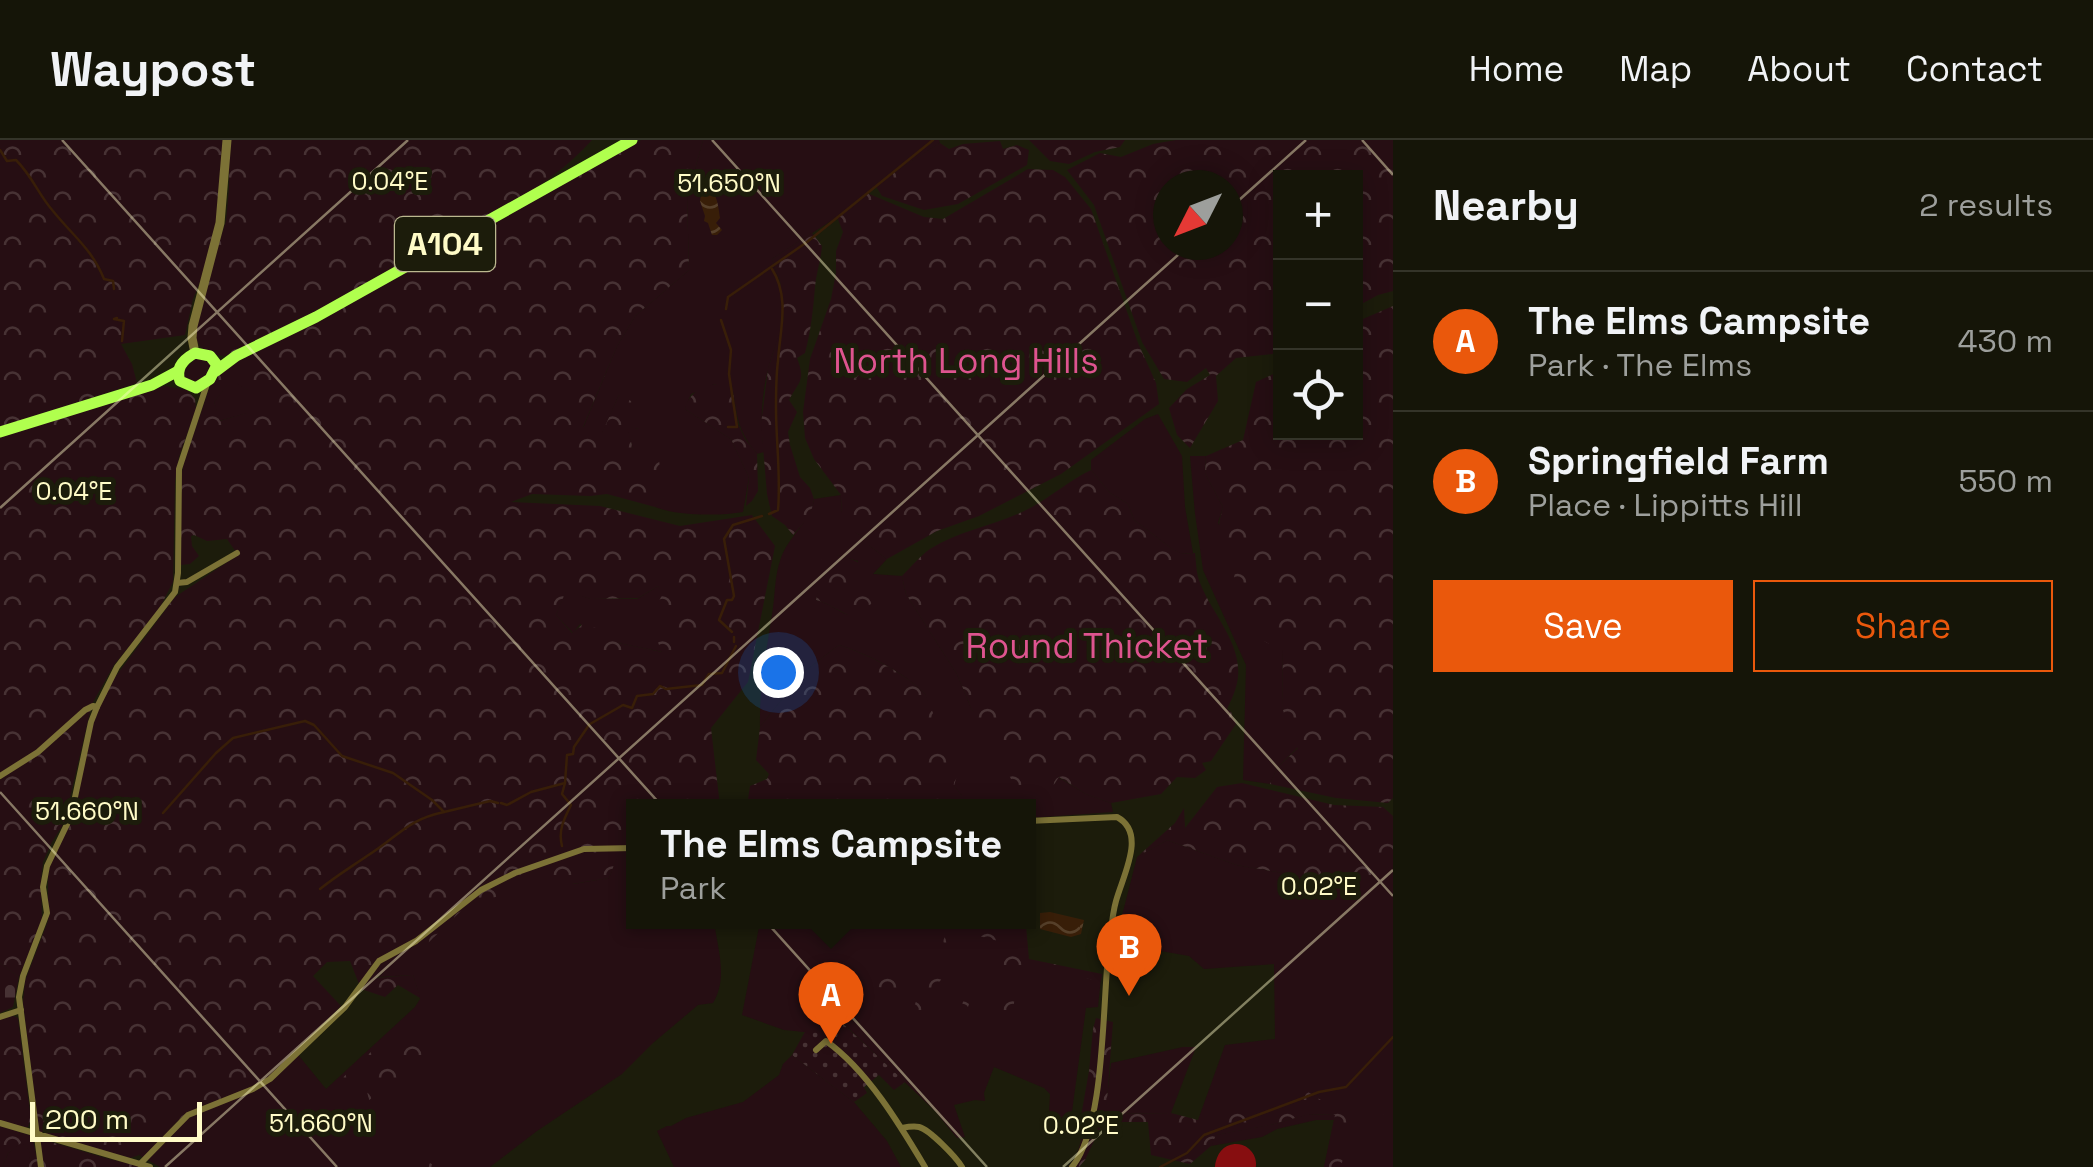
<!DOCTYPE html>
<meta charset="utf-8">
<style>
body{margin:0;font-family:"Space Grotesk",sans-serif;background:#222216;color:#f1f3f6}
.controls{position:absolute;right:30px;top:30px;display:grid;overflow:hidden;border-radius:0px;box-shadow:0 5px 25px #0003}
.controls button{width:90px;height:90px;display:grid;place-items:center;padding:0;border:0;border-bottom:2px solid #343429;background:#151508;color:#f1f3f6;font:50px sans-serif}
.compass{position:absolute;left:1153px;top:30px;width:90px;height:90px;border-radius:50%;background:#151508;box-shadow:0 5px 25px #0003;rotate:228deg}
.scale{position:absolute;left:30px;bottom:25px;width:172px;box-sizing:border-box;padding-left:10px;border:5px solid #fffbc7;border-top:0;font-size:28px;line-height:35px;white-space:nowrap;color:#fffbc7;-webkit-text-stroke:8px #1c1c0b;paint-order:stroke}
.you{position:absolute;left:778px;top:532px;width:35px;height:35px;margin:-25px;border:8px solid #fff;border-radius:50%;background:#1a73e8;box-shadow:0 0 0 15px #1a73e833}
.badge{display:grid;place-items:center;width:65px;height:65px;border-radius:50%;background:#ea580c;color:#fff;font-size:32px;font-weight:700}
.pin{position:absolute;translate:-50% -82px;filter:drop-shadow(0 2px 5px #0008)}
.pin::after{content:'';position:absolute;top:52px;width:35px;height:30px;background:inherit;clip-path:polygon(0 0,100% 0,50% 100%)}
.popup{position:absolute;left:626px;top:659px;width:410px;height:130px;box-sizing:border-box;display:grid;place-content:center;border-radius:0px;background:#151508;filter:drop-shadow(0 2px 8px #0005);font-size:32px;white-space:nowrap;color:#9d9f9c}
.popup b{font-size:38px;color:#f1f3f6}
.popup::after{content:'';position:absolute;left:50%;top:100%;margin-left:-20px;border:20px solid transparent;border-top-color:#151508}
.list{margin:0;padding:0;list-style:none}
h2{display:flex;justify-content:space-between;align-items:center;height:130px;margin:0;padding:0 40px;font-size:42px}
h2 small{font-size:32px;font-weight:400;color:#9d9f9c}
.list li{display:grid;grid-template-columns:65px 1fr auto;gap:30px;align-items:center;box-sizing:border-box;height:140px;padding:0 40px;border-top:2px solid #343429}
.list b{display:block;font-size:38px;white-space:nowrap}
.list p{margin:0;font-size:32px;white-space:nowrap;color:#9d9f9c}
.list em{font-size:32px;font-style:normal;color:#9d9f9c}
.actions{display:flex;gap:20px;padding:30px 40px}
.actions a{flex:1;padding:22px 0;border:2px solid #ea580c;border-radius:0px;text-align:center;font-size:35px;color:#ea580c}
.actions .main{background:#ea580c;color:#fff}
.icon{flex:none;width:55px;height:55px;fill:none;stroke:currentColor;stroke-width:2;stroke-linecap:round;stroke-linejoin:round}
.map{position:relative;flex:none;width:1393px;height:1027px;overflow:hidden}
header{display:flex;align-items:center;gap:60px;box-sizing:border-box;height:140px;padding:0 50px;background:#151508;border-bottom:2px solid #343429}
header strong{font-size:48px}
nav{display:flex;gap:55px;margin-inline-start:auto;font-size:35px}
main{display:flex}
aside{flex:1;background:#151508}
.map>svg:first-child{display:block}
</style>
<header>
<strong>Waypost</strong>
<nav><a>Home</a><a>Map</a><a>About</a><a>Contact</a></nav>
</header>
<main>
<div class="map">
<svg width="1393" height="1027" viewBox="0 0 1393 1027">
<defs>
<pattern id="forest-crowns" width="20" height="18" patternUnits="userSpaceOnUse" patternTransform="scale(2.5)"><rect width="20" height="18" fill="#260e13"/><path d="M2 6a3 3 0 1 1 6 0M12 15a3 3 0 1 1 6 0" fill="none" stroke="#473234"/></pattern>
<pattern id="cemetery-stones" width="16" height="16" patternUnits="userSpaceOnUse" patternTransform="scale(2.5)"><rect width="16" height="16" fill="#260e13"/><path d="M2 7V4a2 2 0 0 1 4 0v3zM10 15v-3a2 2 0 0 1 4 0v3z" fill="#473234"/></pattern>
<pattern id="park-dots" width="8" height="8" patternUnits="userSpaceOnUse" patternTransform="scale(2.5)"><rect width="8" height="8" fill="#260e13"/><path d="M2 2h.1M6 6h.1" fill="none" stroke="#473234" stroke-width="1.8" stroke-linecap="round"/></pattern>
<pattern id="water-waves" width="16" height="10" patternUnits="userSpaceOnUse" patternTransform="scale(2.5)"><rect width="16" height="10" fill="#381e08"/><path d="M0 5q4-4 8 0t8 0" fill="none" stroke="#56402a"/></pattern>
</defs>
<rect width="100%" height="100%" fill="#1c1c0b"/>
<!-- grass -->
<g fill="#260e13" fill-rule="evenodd">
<path d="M703,0H939L940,3L876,45L837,77L772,119C779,138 787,161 783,181C780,196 773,211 769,226C761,254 760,283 764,312L757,314C736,288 738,277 732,246L715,244L691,254L685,269L731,299L749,337L743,372C720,376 677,376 655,367L664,358L633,309L626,286L639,289L619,255L602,294L583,288L617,206L635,176L689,130L687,57Z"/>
<polygon points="196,218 214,223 200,243 185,240 183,231"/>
<polygon points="231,239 248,250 248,273 219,281 214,262"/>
<polygon points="1158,274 1182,316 1185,367 1193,413 1181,414 1172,409 1134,380 1128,364 1110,353 1091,330 1091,320 1145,279"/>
<polygon points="1190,316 1206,316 1205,333 1223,367 1218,383 1240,415 1283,511 1282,567 1298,607 1278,627 1270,644 1243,640 1246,525 1203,430 1195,374"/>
<path d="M841,355C840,381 846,388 869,400V405L887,419L873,434L902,436L906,454L957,534L972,570L1055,643L1058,637L1086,654L1111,663L1113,672L1029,678L1028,666H962V656L954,646L925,554C902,531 870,515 839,505L794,540L792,547L760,587C759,547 767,508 773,468C775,453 775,435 780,421C787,397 810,383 814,359ZM836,415L858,421L848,475C836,470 829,463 816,460L820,446Z"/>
<polygon points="658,446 663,455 663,512 618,503 580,484 573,493 556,475 566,450 591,459 637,459"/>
<polygon points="1167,700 1237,725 1328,741 1393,741 1393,1027 1324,1027 1334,980 1316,980 1277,989 1262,997 1211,1006 1215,995 1274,984 1308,974 1335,975 1336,969 1218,989 1198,980 1225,905 1275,899 1274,824 1204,829 1189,816 1115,803 1137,717"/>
<path d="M618,714L633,717L634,782H714C718,810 728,838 713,863L698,865L653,903L622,934L537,991L490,1027H160L139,1015L189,971L295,911L326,949L415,867L420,859L413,835L378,837L455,772L520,732L573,744L609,738Z"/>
<polygon points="760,782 960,782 1024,795 1020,825 1101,838 1098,867 1086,868 1071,979 1077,981 1074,994 1048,991 1050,954 1044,948 994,927 984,953 985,961 975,960 954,965 965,997 957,998 935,971 822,863 805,892 784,890 742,875"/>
<polygon points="1183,907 1196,907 1171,973 1105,974 1111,923"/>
<polygon points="792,915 854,962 887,1001 901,1027 674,1027 657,991 667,986 671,986 686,978 743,962 779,935 783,924"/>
<path d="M21,1002C32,1008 32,1017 27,1027H2L8,1013Z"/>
</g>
<!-- forest -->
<g fill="url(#forest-crowns)" fill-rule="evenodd">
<polygon points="0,0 225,0 223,56 205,130 193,159 185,195 121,204 132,224 137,243 0,288"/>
<path d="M229,0H592C544,53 476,83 415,118C353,152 291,191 225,216C201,214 194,204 194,181L226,81L229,49Z"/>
<path d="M641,0H703L687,57L689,130L635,176L617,206L583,287L602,293L619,255L631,261L640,289L627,287L633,309L659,320L664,359L655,367L607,354L590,356L532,354L511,362L600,366L680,386L752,375L775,406L748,542L711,588L720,666H634L633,717L618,715L609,738L572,744L520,746L473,767L464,768L428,803L375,838L413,835L420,858L398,845L385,857L361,849L350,821L327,822L313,836L341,866L263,947L189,971L139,1015L130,1018L39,992L23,863L25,841L48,781V728L68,687L93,580L110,544L175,457L238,415L227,399L207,401L194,395L191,396L192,406L199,416L190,424L181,425L180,342L184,322L212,240L240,220L281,200ZM231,240L248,250L247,273L220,281L214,262ZM658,446L662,455L649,481L662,512L618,503L615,494L583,484L572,493L556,475L566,451L591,459L638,458Z"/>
<polygon points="1029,0 1125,0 1120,7 1095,12 1069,24 1050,21"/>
<path d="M1176,0H1393V151L1378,155L1356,167V38H1280V213L1236,218L1216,236L1218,261L1190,308L1177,295L1169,268L1187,249L1210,235L1206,228L1187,242L1164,239L1142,202L1094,65L1067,30L1100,13L1121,17L1153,4ZM1168,45H1228V105H1168Z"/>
<polygon points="1000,1 1003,9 1017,5 1029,10 1027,25 958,64 924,70 882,56 875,45 940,3 949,9 963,4"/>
<polygon points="1028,29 1053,30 1065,37 1091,69 1138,203 1156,243 1159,264 1061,334 979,376 937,391 887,419 869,405 869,400 842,385 841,355 814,319 805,298 803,272 810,219 831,159 836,133 836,111 843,92 837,77 867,53 924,77 943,79"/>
<path d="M812,93L822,106C821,120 816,134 815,147C813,170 811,191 805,213L797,218C806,241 799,241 789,260L797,272L788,292L790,305L800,337L810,348L814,359L812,368L807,379L793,395L785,385L772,376L767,354L761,284L768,229L784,178L780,141L772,119Z"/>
<path d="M1393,166V658L1388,663L1336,658L1270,644L1278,627L1298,608L1283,601L1289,589L1282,567L1283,511L1260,499V485L1267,477L1248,476L1251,464L1233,442L1239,415C1219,397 1215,394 1223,367L1205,333L1206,316L1243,300L1256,242L1280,231V292H1356V182Z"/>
<path d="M724,243L732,246L738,284L745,299L757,314L758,351L752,361L746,366L749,337L731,299L685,269C690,250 705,245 724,243Z"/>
<polygon points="165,246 187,250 195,259 196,269 179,317 175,341 173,442 158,471 114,525 92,564 64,683 52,702 43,722 41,740 42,781 19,837 0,823 0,295"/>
<path d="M1091,330L1110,353L1128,364L1134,380L1172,409L1182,414L1195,413C1196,421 1196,429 1198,437C1209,473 1248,506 1236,547C1234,555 1230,562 1227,569L1231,572L1236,584L1211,621L1202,623L1206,630L1195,638L1177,637L1161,654L1111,663L1086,654L1059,637C1055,643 1050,652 1042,654C1022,658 995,633 1015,613L983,585L972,570L957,534L906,454L902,436C911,427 920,416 930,409C962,389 999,385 1032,367C1052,356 1070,340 1091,330Z"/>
<path d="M836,415C868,422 870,430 882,459L867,466L862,475L850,483L848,475C836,469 828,463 816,460C820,446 818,433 822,419Z"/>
<path d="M839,505C869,515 902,531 925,554L958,632L954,646L962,656V666H747L750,646L767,639L769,634L756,620L760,587L792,547L794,540Z"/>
<polygon points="1242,643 1334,665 1383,667 1393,676 1393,741 1328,741 1237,725 1167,700 1137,717 1175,683 1184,668 1185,688 1217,647"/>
<polygon points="951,782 995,782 1026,786 1029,819 1102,834 1101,841 1022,827 1003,912 994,927 990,925 1002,887 996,864 1004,822 1002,802 960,791 958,804 950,817 948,831 936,846 909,901 903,898 919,853 836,841 805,892 797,891 829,832 854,830 884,837 927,840"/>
<polygon points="981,805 989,807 955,904 950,903"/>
<polygon points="11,875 18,878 31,979 28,987 24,987 0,981 0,878"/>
<polygon points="1096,878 1113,882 1106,974 1171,973 1198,980 1209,974 1231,970 1259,969 1308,952 1337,970 1359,969 1393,958 1393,969 1380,976 1352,978 1341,1027 1324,1027 1335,975 1309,974 1274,984 1216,995 1211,1006 1190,1024 1151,1015 1148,982 1103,982 1085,1020 1079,1027 1068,1027 1076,1017 1086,984 1080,982 1089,931 1093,889"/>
<polygon points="416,880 451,925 433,921 369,960 363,935 339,941 371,912"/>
<polygon points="333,963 364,979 433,1025 432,1027 414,1027 384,1009"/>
<path d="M0,986L32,996L39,1027H27C31,1017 32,1008 21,1003L8,1013L2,1027H0Z"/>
<polygon points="41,999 109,1019 145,1027 42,1027 40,1000"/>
</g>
<!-- cemetery -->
<polygon fill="url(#cemetery-stones)" points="0,823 19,837 13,867 0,873"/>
<!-- park -->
<polygon fill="url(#park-dots)" points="821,863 905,942 894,950 879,935 864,947 867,953 854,962 792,915"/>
<!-- water -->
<g fill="url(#water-waves)">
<path d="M708,47C718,55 718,66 720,78L716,83L722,90L717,95H712L708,83L704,81L705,76L700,61L702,49Z"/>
<polygon points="1050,772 1084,780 1081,794 1071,797 1040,789 1040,773"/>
</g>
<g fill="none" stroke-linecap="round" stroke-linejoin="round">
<!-- stream -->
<g stroke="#381e08" stroke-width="2.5">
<path d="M0,10L7,21L16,20C33,37 38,54 53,71C73,96 92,109 104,139L113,141L114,149"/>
<polyline points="726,169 728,157 807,102 933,0"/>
<polyline points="117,178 114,179 124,181 122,201"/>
<polyline points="721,180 731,210 729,234 737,287 728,287"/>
<path d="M769,374L778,370C781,336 776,302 776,268C776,252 776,236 778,221C780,190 790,157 772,129"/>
<polyline points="732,492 719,480 727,460 732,460 734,456 724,399 733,385 762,376"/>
<polyline points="734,497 734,502"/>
<polyline points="590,584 623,565 632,568 637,556 653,554 660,546 666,549 702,545 709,534 722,533 736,506"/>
<polyline points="501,663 507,665 531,652 565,643 567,615 573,614 574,607 589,585"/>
<polyline points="163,673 216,613 233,598 305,581 314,585 342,616 393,633 432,660 444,672 490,661 498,663"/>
<path d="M562,706C558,690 564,679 571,665L562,654L565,643"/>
<path d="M320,749C336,736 351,727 367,716C398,697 406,680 444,672"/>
<polyline points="1160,1027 1187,1013 1204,995 1319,952 1346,947 1393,897"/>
</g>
<!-- runway -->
<polyline stroke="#870e10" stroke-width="40" points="1235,1027 1236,1024"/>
<!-- minor -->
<g stroke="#7c7236" stroke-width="6">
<polyline points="177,443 187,442 237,413"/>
<polyline points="0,636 38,612 85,570 93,566 97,567"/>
<path d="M1028,681L1117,677C1147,693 1123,735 1116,761C1112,775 1111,792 1109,807C1102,861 1106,986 1072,1027"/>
<polyline points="0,877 21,870"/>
<path d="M816,910L826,901C867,930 900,985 925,1027"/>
<polyline points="0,983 150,1027"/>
<path d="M902,988C907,987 914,986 919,987C930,990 956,1017 962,1027"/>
<polyline points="140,1024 188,975 253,949 270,939 345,867 379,821 416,801 481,750 515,733 584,709 634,708"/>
<polyline points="41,1027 19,857 23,836 47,773 43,747 47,726 71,676 91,582 97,567 117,527 175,452 178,433 179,329 207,244"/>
</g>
<!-- tertiary -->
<polyline stroke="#7c7236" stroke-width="9" points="195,213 192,198 193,186 220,83 227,0"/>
<!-- primary -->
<g stroke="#b0ff4e" stroke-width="11">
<path d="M195,213L210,216L217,225L210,239L196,248L180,241C175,228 184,219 195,213Z"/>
<polyline points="216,231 236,216 316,177 632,0"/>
<polyline points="0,292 152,245 178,231"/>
</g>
</g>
<!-- ticks -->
<path fill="none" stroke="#fffbc7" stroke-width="2.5" stroke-opacity="0.45" d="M62,0L987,1027M712,0L1393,756M1362,0L1393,35M1228,70L1306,0M0,368L408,0M0,652L337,1027M165,1027L1189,105M1063,1027L1393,730"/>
<g text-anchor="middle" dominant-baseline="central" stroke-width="10" stroke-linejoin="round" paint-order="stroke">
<!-- shield labels -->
<rect fill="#1c1c0b" stroke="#bbb88f" stroke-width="2.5" x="395" y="77" width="100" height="54" rx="8"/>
<g font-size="32" font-weight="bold" fill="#fffbc7">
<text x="445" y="104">A104</text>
</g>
<!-- park labels -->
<g font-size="35" fill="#de548f" stroke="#1c1c0b">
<text x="966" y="221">North Long Hills</text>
<text x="1087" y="506">Round Thicket</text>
</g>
</g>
<g font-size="25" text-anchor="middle" fill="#fffbc7" stroke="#1c1c0b" stroke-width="10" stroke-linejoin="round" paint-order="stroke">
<text x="390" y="50">0.04°E</text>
<text x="729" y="52">51.650°N</text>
<text x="74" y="360">0.04°E</text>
<text x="87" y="680">51.660°N</text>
<text x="1319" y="755">0.02°E</text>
<text x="321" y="992">51.660°N</text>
<text x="1081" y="994">0.02°E</text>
</g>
</svg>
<div class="controls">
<button>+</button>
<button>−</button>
<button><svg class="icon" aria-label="locate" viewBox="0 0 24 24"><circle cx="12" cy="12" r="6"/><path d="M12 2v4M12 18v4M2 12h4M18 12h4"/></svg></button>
</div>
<svg class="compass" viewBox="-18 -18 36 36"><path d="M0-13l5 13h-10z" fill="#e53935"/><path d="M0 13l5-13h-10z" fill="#9d9f9c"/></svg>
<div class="scale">200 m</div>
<div class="you"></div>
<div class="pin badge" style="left:831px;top:904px">A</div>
<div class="popup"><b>The Elms Campsite</b>Park</div>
<div class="pin badge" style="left:1129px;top:856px">B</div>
</div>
<aside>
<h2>Nearby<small>2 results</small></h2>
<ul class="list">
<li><span class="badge">A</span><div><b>The Elms Campsite</b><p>Park · The Elms</p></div><em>430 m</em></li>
<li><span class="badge">B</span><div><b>Springfield Farm</b><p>Place · Lippitts Hill</p></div><em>550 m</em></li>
</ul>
<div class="actions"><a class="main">Save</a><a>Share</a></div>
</aside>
</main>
